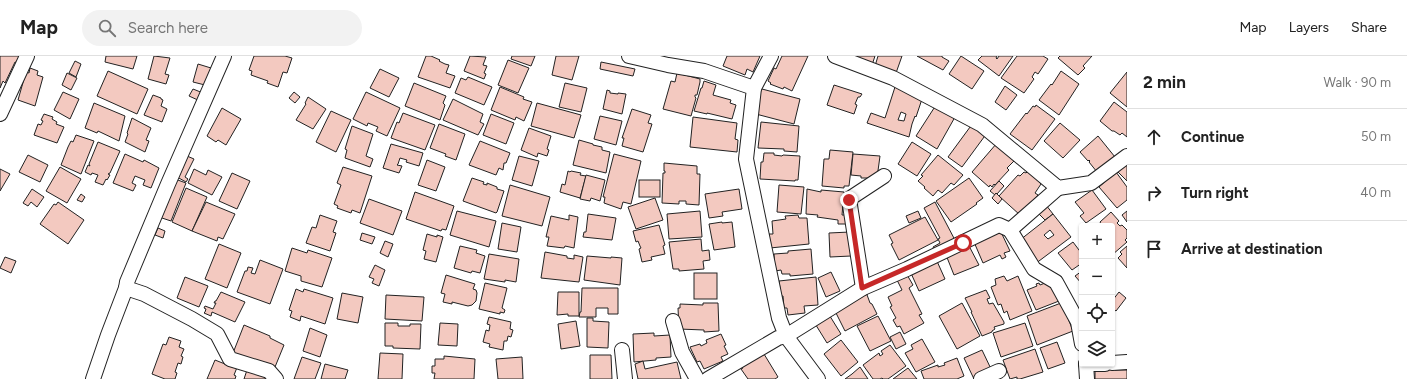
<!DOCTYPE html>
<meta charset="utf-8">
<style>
body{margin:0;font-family:Figtree,sans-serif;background:#f2f2f2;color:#222}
.controls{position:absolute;right:12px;bottom:12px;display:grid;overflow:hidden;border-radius:4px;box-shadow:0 1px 3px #0004}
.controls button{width:36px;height:36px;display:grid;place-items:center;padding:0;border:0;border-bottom:1px solid #e0e0e0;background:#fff;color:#222;font:20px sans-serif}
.stop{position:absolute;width:12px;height:12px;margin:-9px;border:3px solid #c62828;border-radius:50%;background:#fff}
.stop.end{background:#c62828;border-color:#fff;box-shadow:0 1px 4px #0008}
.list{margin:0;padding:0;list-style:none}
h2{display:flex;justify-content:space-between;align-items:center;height:52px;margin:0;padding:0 16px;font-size:17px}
h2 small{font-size:13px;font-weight:400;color:#767676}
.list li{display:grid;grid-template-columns:26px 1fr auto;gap:12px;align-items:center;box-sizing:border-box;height:56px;padding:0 16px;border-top:1px solid #e0e0e0}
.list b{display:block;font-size:15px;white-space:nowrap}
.list em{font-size:13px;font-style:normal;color:#767676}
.icon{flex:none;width:22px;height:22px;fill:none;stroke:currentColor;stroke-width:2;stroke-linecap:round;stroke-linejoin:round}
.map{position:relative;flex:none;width:1127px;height:323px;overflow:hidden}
header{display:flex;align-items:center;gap:24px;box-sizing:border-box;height:56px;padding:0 20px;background:#fff;border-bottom:1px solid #e0e0e0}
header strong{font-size:19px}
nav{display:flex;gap:22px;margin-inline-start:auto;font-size:14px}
.search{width:280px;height:36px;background:#f2f2f2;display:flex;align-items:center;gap:10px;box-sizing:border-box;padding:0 14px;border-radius:22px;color:#767676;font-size:15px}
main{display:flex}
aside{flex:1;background:#fff}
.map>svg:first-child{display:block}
</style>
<header>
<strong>Map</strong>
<div class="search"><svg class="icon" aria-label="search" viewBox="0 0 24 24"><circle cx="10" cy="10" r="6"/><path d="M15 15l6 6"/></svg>Search here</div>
<nav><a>Map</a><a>Layers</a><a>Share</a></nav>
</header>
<main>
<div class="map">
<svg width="1127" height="323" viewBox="0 0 1127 323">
<rect width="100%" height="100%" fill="#fff"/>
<!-- building -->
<g fill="#f3c9c0" stroke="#222" fill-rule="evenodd">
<polygon points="0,0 21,0 18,7 15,6 5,27 3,25 0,32"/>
<polygon points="106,0 137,0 133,13 105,6"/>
<polygon points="154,0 170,2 165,18 169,19 166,28 148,23"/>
<polygon points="254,0 285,0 292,2 287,17 283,16 278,31 267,27 268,25 251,19 252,15 249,14"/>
<polygon points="426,0 431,0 440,4 439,5 445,8 449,9 446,17 455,20 450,32 418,21"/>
<polygon points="470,0 486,1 483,9 487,10 484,17 486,18 484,23 464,15"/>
<polygon points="512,0 535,0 531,10 511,3"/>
<polygon points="556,0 579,0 572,24 552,19"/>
<polygon points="727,0 760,0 753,16 747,13 745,19 723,10"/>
<polygon points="782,0 808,0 792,35 784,31 783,33 770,28 771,27 768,25 774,12 776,13"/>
<polygon points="849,0 875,0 872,9"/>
<polygon points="878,0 902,0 896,17 875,10"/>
<polygon points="917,0 942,0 942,1 949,5 943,14"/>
<polygon points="961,0 984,15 972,33 949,18"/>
<polygon points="982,0 997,0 996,2 997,3 999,0 1013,0 999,20 978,4"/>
<polygon points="1017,0 1043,0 1048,3 1038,18 1035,16 1032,21 1034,23 1024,37 1001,22"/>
<polygon points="1060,0 1092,0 1083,10 1085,12 1078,19 1058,2"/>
<polygon points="508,4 529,12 518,37 498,29"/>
<polygon points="75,5 81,8 76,21 69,17"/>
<polygon points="601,6 635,13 633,20 600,13"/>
<polygon points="198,8 211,12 205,29 193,26"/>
<polygon points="30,12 38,15 37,19 43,21 35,50 18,44 26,16 29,17"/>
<polygon points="380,13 399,22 389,41 370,32"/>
<polygon points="108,15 148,33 137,58 97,40"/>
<polygon points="1061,15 1079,28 1059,59 1039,44 1051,28 1052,29"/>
<polygon points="1127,16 1127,51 1110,37"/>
<polygon points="67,17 77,22 71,34 62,29"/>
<polygon points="677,17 700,23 700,26 697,39 695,39 695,41 696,42 691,60 663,53 671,25 675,26"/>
<polygon points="468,21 492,31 484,49 455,37 461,22 466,24"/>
<polygon points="704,25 716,29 713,39 731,44 730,47 736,49 732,63 707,57 707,58 694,55 701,32 702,32"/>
<polygon points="414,27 446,40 443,47 445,49 440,64 405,50"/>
<polygon points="565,27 587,32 581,56 559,51"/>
<polygon points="834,29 862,38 860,41 858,41 855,48 857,49 854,58 827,49"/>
<polygon points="1005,30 1017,39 1006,54 995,46"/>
<polygon points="500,31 524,41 523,43 532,46 524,65 516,61 515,64 491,54"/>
<path d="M895,31L923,40L916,61L915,60L912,68L909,81L867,67L871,57L885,62ZM901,56L906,58L904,65L898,64Z"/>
<polygon points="193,33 203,37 200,45 189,40"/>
<polygon points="762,33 800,43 794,68 752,57 758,34 761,34"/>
<polygon points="607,34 610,35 610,37 618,38 618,37 626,38 622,58 603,53"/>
<polygon points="63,36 79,43 70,63 54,54"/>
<polygon points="294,36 300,41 295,47 289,42"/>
<polygon points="366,36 400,52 387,80 376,75 378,71 368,67 367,70 353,63"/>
<polygon points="153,39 161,42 161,43 163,44 161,50 167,53 162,66 144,59"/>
<polygon points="308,41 326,53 313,73 296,64 306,48 305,47"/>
<polygon points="453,43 483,58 480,66 484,68 478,79 443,64"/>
<polygon points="1114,46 1127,56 1127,81 1122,77 1120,79 1114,75 1112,75 1100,65"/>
<polygon points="94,47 125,60 119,85 98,75 97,77 85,72"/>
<polygon points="537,47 581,59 574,82 531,70"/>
<polygon points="936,49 955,61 937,93 916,80"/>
<polygon points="1036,49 1055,63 1032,94 1010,78 1026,57 1027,58 1033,50 1035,51"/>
<polygon points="222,52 241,63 226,89 218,84 216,86 207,80"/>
<polygon points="632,53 651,59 648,67 652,68 643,96 622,90 624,82 622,82"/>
<polygon points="331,55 351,64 336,96 316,86"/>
<polygon points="403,57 435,69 425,94 391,82 397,66 399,67"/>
<polygon points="44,58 53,61 52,63 57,66 56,68 64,71 57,87 34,79 38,68 41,69 43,65 41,64"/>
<polygon points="491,58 514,67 506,88 483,79"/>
<polygon points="600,60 622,65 616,89 594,83"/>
<polygon points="693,61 737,67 735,83 738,84 737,96 690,91"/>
<polygon points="132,62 151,72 146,84 149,85 145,96 125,86 128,78 127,77"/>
<polygon points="761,66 799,70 797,96 784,95 784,93 758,92"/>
<polygon points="973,67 987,77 962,111 948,101"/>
<polygon points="1060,67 1080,84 1063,102 1044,85"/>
<polygon points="439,68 465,78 456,104 445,100 446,98 430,92"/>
<polygon points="352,70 373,78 366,100 373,103 370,111 345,102 347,94 345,93"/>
<polygon points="529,72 551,80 547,93 549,94 547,100 538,97 537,101 521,94"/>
<polygon points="76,79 94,85 81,118 61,109 68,91 71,85 73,86"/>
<polygon points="1098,80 1115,101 1097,116 1089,106 1090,105 1089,104 1088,105 1080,96"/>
<polygon points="579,84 593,88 593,89 602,91 602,94 610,96 606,117 573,109"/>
<polygon points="480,85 510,97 506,107 504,107 503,114 499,112 496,119 469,109"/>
<polygon points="98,86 120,95 110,117 108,118 110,119 107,124 106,123 103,129 95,126 98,119 92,117 91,119 85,116 88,109 90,110 89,108"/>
<polygon points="912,86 931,98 917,120 898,108"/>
<polygon points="997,87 1015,104 1007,112 1009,114 995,129 994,128 992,131 990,129 989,131 972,116"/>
<polygon points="391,88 423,97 419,110 406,106 407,104 400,102 398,108 397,109 402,110 399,117 383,112"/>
<polygon points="830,94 853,96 849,130 844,130 844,132 822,130 824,103 829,103"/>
<polygon points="764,97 774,97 774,99 782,100 783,99 800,100 798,124 795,124 795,125 760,123 761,106 763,106"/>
<polygon points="125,98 143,106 144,104 159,112 151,132 143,129 145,124 135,120 132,127 136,129 133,135 113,127"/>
<polygon points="614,98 641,105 631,148 623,146 621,153 604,147 605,141 603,141"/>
<polygon points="853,98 880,100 877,122 861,122 861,120 851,119"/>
<polygon points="28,99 48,109 40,126 19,116"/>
<polygon points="938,99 963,119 954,129 951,127 942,137 938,134 933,140 924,132 925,131 918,125 923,120 921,119"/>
<polygon points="187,100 194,103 185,121 188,123 186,126 177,121"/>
<polygon points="519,100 539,105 532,130 512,124"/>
<polygon points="427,104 445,111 436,135 418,129"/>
<polygon points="1127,104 1127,125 1117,115"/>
<polygon points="664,107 697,110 697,118 700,118 699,149 686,148 686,145 679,145 679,148 662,147 663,117 665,117 665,115 664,115"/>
<polygon points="60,111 81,123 67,147 46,135"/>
<polygon points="343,111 372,120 360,157 352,154 351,157 337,152 338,150 334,148 341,129 337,127"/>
<polygon points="0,113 10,118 0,135"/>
<polygon points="194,113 206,119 208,114 222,121 212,139 188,127"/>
<polygon points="568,115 570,116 571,115 581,117 580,119 586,120 580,142 560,136 562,128 565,129"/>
<polygon points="1028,115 1039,124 1038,125 1041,128 1035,137 1038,139 1020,159 999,140 1018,119 1020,120 1024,116 1026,117"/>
<polygon points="1116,116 1127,131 1127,144 1117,152 1099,131"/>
<polygon points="232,117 250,125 237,153 219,145"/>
<polygon points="586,119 605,124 600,145 591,142 590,145 580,143"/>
<polygon points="472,122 484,126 483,128 487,129 487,127 497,131 497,133 504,135 497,156 496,157 463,145"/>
<polygon points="969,122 983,142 976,147 977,148 951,166 936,145"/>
<polygon points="175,123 186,127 171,165 159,161"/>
<rect x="639" y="124" width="21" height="17"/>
<polygon points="999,125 1004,130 997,138 996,137 995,139 990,135"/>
<polygon points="510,129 550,141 542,170 502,160"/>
<polygon points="779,129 804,131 801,158 777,156"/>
<polygon points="186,132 207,141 192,175 172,166"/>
<polygon points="32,133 44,141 37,151 31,146 28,150 23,147"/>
<polygon points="739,133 742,153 722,156 723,160 709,162 705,138"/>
<polygon points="807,133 821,136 821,134 844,136 842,159 848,159 847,168 838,168 838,164 817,161 818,159 806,158"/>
<polygon points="1092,134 1106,153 1086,167 1080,160 1084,157 1075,146"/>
<polygon points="415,136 454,150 446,174 442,173 441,175 406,163"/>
<polygon points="996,137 1002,143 998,148 992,142"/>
<polygon points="81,138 85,141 82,146 77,144"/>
<polygon points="655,142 663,164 636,173 628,151"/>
<polygon points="369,143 402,155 393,179 360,167"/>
<polygon points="58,146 84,164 68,188 40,168 54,148 56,149"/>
<polygon points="206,146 235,158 223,183 218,181 217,185 192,175"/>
<polygon points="935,146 956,186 935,195 933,191 940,187 938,183 940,182 924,152"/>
<polygon points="1046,149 1053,158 1045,164 1037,156"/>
<polygon points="457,155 496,165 489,191 450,179"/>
<polygon points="700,155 702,181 669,183 667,158"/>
<polygon points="918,155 921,162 909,167 906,160"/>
<polygon points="1127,155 1127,166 1122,159"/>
<polygon points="1111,156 1119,165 1117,167 1120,170 1122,169 1127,174 1127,182 1125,184 1127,186 1112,199 1112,170 1099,170 1101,168 1100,166"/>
<polygon points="588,158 616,162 612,184 583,181 584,176 586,176"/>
<path d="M1053,158L1071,181L1035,208L1020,184ZM1050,174L1054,179L1048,183L1044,179Z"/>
<polygon points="320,159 337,165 333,176 336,177 330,195 306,187 312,171 316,172"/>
<polygon points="569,159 578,161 574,192 565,190 564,192 547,190 549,181 546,181 551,160 569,164"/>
<polygon points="798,159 799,162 807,162 809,188 770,192 769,178 773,178 772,165 786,163 785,160"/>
<polygon points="925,161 938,184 899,204 891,188 893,187 889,179"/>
<polygon points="722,166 722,167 732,166 735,191 714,194 709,168"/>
<polygon points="502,167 521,171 517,196 498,193"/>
<polygon points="659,169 665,189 663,190 665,198 651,201 652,204 642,206 639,193 641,192 640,190 638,185 636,186 633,175"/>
<polygon points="158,172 165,175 163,182 155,179"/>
<polygon points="1000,174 1010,195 1004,197 1006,201 1002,203 1000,199 983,207 974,186"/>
<polygon points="850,176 851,200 830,201 829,177"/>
<polygon points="362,177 375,181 372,188 360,184"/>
<polygon points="427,178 437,181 437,179 443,181 436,206 424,203 426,195 423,194"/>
<polygon points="701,183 702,195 709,194 710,204 703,205 704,213 679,215 679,213 673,213 669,186"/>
<polygon points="385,185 393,188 388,201 380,197"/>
<polygon points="1073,186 1082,198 1082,207 1072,214 1058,197"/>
<polygon points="219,188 241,197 227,232 205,223"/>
<polygon points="968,188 979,209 954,219 946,199"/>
<polygon points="460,190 477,194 476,197 485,200 480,217 472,215 471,217 454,212"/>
<polygon points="1127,190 1127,212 1118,202 1122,198 1120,196"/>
<polygon points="292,192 307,197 308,194 332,202 322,231 301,225 301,220 285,215"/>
<polygon points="811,193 813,218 790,220 790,218 782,218 781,214 775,215 774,198 788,197 788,195"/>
<polygon points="545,196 567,200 567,202 574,203 574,199 583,201 579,226 541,222"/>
<polygon points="489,198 519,203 516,226 505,224 505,226 484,223"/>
<polygon points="587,200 611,202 611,201 622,202 620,229 584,224"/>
<polygon points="5,201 16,205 11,217 0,212"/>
<polygon points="936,203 945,223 919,235 910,215"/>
<polygon points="260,204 283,213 270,248 237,236 245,215 247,215 248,211 253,212 251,217 255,218"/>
<polygon points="375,209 385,214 379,230 372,227 374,223 369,221"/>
<polygon points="1082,215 1082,228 1075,220"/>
<polygon points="831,216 840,235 826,241 818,222"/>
<rect x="694" y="217" width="23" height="26"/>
<polygon points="906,217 913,229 909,232 922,258 919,259 924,267 904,278 900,270 897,271 893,264 896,262 890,251 892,250 888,241 902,234 896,222"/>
<polygon points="446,219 475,228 473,233 476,234 477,237 476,245 472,249 468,250 452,246 452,248 443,246 445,238 441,237"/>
<polygon points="1004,220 1007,225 1018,220 1032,255 1010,264 1007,255 1004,257 1001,248 998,249 991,231 996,229 995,223"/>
<polygon points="185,221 208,230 199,251 177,242"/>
<polygon points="816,221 818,249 804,250 805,257 788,259 787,252 784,252 783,240 781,240 779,225"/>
<polygon points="1050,225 1059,245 1036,254 1027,234 1037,230 1036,228 1039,227 1040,229"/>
<polygon points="485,227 507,232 502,252 505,254 504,257 500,256 500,258 479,253"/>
<polygon points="582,232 618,232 618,258 608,258 608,252 596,252 596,261 579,261 580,256 581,256"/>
<polygon points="296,233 303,236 304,233 333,242 325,268 301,260 300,265 290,261 292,255 289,254"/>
<polygon points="986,234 990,242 987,243 989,248 993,247 1004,266 1004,268 994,271 995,273 992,275 992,276 982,280 971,256 972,256 965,242"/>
<polygon points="221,236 245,246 235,266 212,256 211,260 204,257 205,256 206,253 204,252 205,250 213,253 216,247 214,247 215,245 216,245"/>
<polygon points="558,236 579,236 579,260 568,260 568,258 557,259"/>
<polygon points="866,236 870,247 872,248 877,258 845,275 835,255"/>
<polygon points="1119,236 1126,242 1116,255 1112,252 1112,245"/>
<polygon points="342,237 363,241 358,267 337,263"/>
<polygon points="386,239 424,241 422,265 385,263"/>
<polygon points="703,247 718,247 719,275 704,276 704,274 679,273 678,252 680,252 680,248 703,249"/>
<polygon points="962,247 980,280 957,293 939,260"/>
<polygon points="1061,247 1064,252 1073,275 1037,289 1027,260"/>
<polygon points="828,257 841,278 827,287 814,266"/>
<polygon points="878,260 891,285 870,295 857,270"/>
<polygon points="489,261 511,266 510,273 513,274 511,281 508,280 507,285 504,285 503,294 489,291 490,288 483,286 486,274 489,275 490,269 487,268"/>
<polygon points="587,262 593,262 593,265 609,266 608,292 587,291"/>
<polygon points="576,265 580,290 561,293 558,268"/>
<polygon points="385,267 398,267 398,270 410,270 410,268 421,268 420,293 393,292 393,290 385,290"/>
<polygon points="440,267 458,268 457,290 438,289"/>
<polygon points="1025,267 1033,290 1001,301 993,277"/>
<polygon points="244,269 270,280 270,282 284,289 275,311 233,297"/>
<polygon points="310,272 327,279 320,301 303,295"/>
<polygon points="900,276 906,288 896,293 890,281"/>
<polygon points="654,277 654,280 670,279 671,301 656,302 656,304 634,306 633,278"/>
<polygon points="721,278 726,289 724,290 728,298 721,301 723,305 704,313 700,305 697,306 690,291 700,288 701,290 707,287 706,284"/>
<polygon points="169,281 181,285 179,291 184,293 181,300 183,301 181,308 178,307 175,316 177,317 175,323 165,323 152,318 163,288 166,289"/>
<polygon points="922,283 935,306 916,316 905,297 913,293 911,289"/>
<polygon points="841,284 858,306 841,320 824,298"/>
<polygon points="1057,286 1065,307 1048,313 1040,292"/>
<polygon points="890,289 906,310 888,323 883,323 882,322 880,323 873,323 863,309 879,297 880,300 883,298 881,295"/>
<polygon points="1035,293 1043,316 1020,323 1017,323 1017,321 1010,323 1003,304"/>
<polygon points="982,294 992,315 974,323 964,302"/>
<polygon points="380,297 403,298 402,323 378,323"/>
<polygon points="764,298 778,321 775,323 748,323 741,313 743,312 740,308"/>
<polygon points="590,299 611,299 612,323 590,323"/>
<polygon points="444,300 475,303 474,323 434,323 435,317 432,317 432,310 435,310 435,303 444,303"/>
<polygon points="302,301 321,307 315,323 294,323"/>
<polygon points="522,301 523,323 498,323 496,303"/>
<polygon points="957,302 964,320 957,323 924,323 921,315 938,309 938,311 945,309 944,307"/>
<polygon points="215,304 225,308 226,305 238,309 234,319 236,320 235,323 207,323"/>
<polygon points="643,305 645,313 677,306 681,323 638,323 635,308"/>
<polygon points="325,308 348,314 345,323 321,323"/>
<polygon points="248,311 267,318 265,323 244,323"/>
<polygon points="860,311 868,323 845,323 852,318"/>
<polygon points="908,312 917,323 893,323"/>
<polygon points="1095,312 1115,312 1115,314 1127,314 1127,323 1095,323"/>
</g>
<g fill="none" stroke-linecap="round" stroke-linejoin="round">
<defs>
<g id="minor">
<polyline points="629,0 668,9 704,15 754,32 746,103 779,262 786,280 818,323"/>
<polyline points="835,0 893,22 982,69 1058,132 1091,127 1127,100"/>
<polyline points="754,32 771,0"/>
<polyline points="0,58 27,0"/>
<polyline points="1058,132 1010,174 1034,213 1056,226 1078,266 1082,288"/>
<polyline points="126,232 144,238 192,263 217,278 230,303 269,315 276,323"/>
<polyline points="863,232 849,143 884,120"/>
<polyline points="673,265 682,296 697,323"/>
<polyline points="622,294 625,323"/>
<polyline points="1112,307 1127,306"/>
<polyline points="1086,308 1105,308"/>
<polyline points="1086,308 1087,323"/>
<polyline points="93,323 108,279 126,232 127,226 168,128 224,0"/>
<polyline points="708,323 778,282 786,280 863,232 907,213 999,169 1010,174"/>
<polyline points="981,323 999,315"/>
</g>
</defs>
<!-- minor casing -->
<use href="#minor" stroke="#222" stroke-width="16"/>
<!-- minor -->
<use href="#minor" stroke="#fff" stroke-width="14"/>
</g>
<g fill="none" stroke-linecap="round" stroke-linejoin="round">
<!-- route -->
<polyline stroke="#c62828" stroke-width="5" points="849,144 862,232 963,187"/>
</g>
</svg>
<div class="controls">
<button>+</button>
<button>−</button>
<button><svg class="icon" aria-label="locate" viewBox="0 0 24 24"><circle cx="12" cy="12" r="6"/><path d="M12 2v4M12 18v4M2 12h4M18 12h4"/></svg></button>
<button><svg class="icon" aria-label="layers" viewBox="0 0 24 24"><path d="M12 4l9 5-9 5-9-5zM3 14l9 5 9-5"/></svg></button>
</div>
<div class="stop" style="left:963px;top:187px"></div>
<div class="stop end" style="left:849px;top:144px"></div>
</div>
<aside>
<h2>2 min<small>Walk · 90 m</small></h2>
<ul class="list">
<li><svg class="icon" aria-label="ahead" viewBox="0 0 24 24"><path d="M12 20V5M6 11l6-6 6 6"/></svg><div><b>Continue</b></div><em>50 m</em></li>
<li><svg class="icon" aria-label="right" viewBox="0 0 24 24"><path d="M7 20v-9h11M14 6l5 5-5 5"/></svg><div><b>Turn right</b></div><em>40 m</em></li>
<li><svg class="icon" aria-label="arrive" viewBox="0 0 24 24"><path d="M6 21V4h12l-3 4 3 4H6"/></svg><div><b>Arrive at destination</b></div></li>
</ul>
</aside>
</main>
